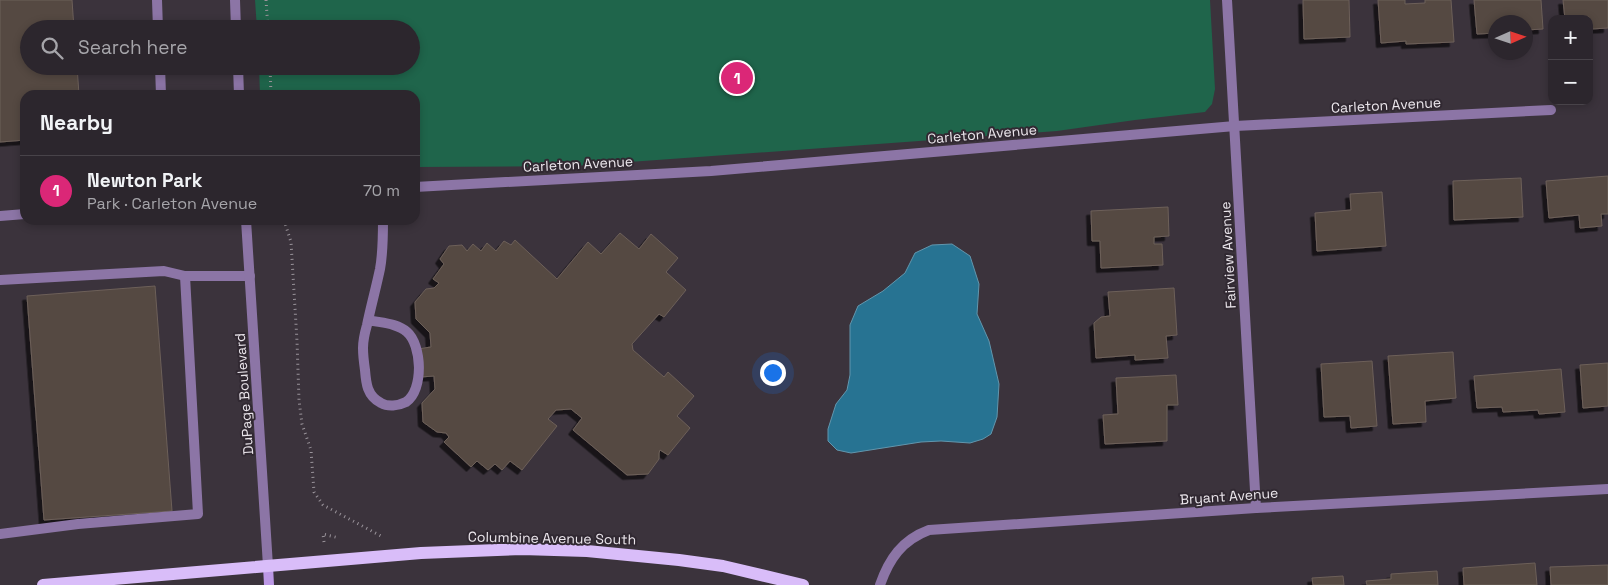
<!DOCTYPE html>
<meta charset="utf-8">
<style>
body{margin:0;font-family:"Space Grotesk",sans-serif;background:#383239;color:#f1f3f6}
.controls{position:absolute;right:15px;top:15px;display:grid;overflow:hidden;border-radius:10px;box-shadow:0 2px 8px #0003}
.controls button{width:45px;height:45px;display:grid;place-items:center;padding:0;border:0;border-bottom:1px solid #484349;background:#2c262d;color:#f1f3f6;font:25px sans-serif}
.compass{position:absolute;left:1488px;top:15px;width:45px;height:45px;border-radius:50%;background:#2c262d;box-shadow:0 2px 8px #0003;rotate:87deg}
.you{position:absolute;left:772px;top:372px;width:18px;height:18px;margin:-12px;border:4px solid #fff;border-radius:50%;background:#1a73e8;box-shadow:0 0 0 8px #1a73e833}
.badge{display:grid;place-items:center;width:32px;height:32px;border-radius:50%;background:#db2777;color:#fff;font-size:16px;font-weight:700}
.pin{position:absolute;translate:-50% -50%;border:2px solid #fff;box-shadow:0 1px 5px #0006}
.list{margin:0;padding:0;list-style:none}
h2{display:flex;justify-content:space-between;align-items:center;height:65px;margin:0;padding:0 20px;font-size:21px}
h2 small{font-size:16px;font-weight:400;color:#a6a5aa}
.list li{display:grid;grid-template-columns:32px 1fr auto;gap:15px;align-items:center;box-sizing:border-box;height:70px;padding:0 20px;border-top:1px solid #484349}
.list b{display:block;font-size:19px;white-space:nowrap}
.list p{margin:0;font-size:16px;white-space:nowrap;color:#a6a5aa}
.list em{font-size:16px;font-style:normal;color:#a6a5aa}
.icon{flex:none;width:28px;height:28px;fill:none;stroke:currentColor;stroke-width:2;stroke-linecap:round;stroke-linejoin:round}
.map{position:relative;flex:none;width:1608px;height:585px;overflow:hidden}
.search{position:absolute;background:#2c262d;box-shadow:0 2px 8px #0003;left:20px;top:20px;width:400px;height:55px;display:flex;align-items:center;gap:12px;box-sizing:border-box;padding:0 18px;border-radius:28px;color:#a6a5aa;font-size:19px}
.panel{position:absolute;background:#2c262d;box-shadow:0 2px 8px #0003;left:20px;top:90px;width:400px;height:135px;border-radius:15px}
.map>svg:first-child{display:block}
</style>
<div class="map">
<svg width="1608" height="585" viewBox="0 0 1608 585">
<defs>
<filter id="shadow"><feDropShadow dx="-4.5" dy="4.5" stdDeviation="0" flood-color="#0009"/></filter>
</defs>
<rect width="100%" height="100%" fill="#3b333c"/>
<!-- green -->
<polygon fill="#1f654b" points="255,0 1210,0 1215,89 1212,104 1205,112 1135,120 1057,131 574,166 415,167 415,95 260,95 259,66 411,66 411,29 257,29"/>
<!-- water -->
<polygon fill="#277392" stroke="#6296ad" points="952,244 970,256 979,284 977,314 989,341 999,384 997,417 991,434 983,439 970,443 941,441 921,442 851,453 837,450 828,441 828,429 836,404 847,390 850,375 850,325 858,306 883,291 905,273 915,253 932,245"/>
<!-- building -->
<g fill="#544842" stroke="#6d6059" filter="url(#shadow)">
<polygon points="0,0 72,0 74,29 29,29 29,66 77,66 79,95 25,95 25,140 0,142"/>
<polygon points="1303,0 1349,0 1350,37 1304,39"/>
<polygon points="1378,0 1405,0 1405,4 1425,3 1425,0 1451,0 1454,42 1406,44 1406,41 1381,43"/>
<polygon points="1474,0 1541,0 1543,29 1526,30 1526,22 1496,22 1496,33 1477,34"/>
<polygon points="1563,0 1608,0 1608,28 1591,29 1589,17 1565,19"/>
<polygon points="1608,176 1608,214 1601,214 1602,226 1580,228 1579,215 1549,218 1546,181"/>
<polygon points="1521,178 1523,217 1454,220 1453,181"/>
<polygon points="1382,192 1386,246 1317,251 1315,213 1351,210 1350,194"/>
<polygon points="1168,207 1169,236 1154,237 1154,244 1162,244 1163,265 1101,268 1100,241 1092,241 1091,211"/>
<polygon points="620,233 639,249 651,234 678,258 666,272 686,290 664,317 659,314 632,344 633,350 664,377 668,372 694,396 677,416 690,428 668,455 660,450 659,453 659,459 648,474 627,475 573,430 582,418 571,409 556,410 548,419 557,426 522,470 510,461 502,470 495,464 488,470 477,461 471,467 444,442 449,437 446,433 437,432 423,422 422,403 435,389 434,376 420,377 418,349 431,347 430,333 416,319 415,302 426,289 434,288 439,283 433,279 444,264 440,259 449,246 462,245 467,251 473,244 481,251 487,243 496,251 504,241 511,245 515,240 557,279 588,242 601,254"/>
<polygon points="155,286 172,511 44,520 27,296"/>
<polygon points="1174,288 1177,335 1166,336 1168,358 1135,360 1135,355 1096,358 1094,323 1101,317 1110,316 1108,292"/>
<polygon points="1453,352 1456,398 1425,401 1426,422 1393,424 1388,356"/>
<polygon points="1372,361 1377,426 1351,428 1350,416 1324,417 1321,364"/>
<polygon points="1608,363 1608,406 1583,408 1580,365"/>
<polygon points="1561,369 1565,412 1539,414 1538,410 1503,412 1502,407 1477,408 1474,376"/>
<polygon points="1176,375 1178,405 1167,405 1167,441 1105,444 1103,415 1118,414 1116,378"/>
<polygon points="1535,563 1537,585 1464,585 1463,568"/>
<polygon points="1608,565 1608,585 1551,585 1550,567"/>
<polygon points="1437,571 1438,585 1367,585 1366,581 1391,579 1391,574"/>
<polygon points="1343,576 1344,585 1313,585 1312,578"/>
</g>
<g fill="none" stroke-linecap="round" stroke-linejoin="round">
<!-- path -->
<g stroke="#9a949b" stroke-width="3" stroke-dasharray="1 4" stroke-linecap="butt">
<polyline points="266,0 268,29"/>
<polyline points="270,66 271,95"/>
<polyline points="284,220 291,242 297,341 299,400 302,424 311,450 314,492 323,505 381,536"/>
<polyline points="324,542 323,534 339,538"/>
</g>
<!-- lane -->
<g stroke="#8c75a6" stroke-width="10">
<polyline points="157,0 158,29"/>
<polyline points="160,66 161,95"/>
<polyline points="0,280 164,271 185,276"/>
<path d="M368,320C381,323 397,323 407,332C422,345 424,390 406,402C398,406 388,407 381,403C367,396 366,383 365,370C364,363 363,355 363,348C363,340 365,332 367,325C371,306 376,288 380,269C383,253 383,237 383,220"/>
<polyline points="0,534 78,524 198,514 185,276 250,276"/>
</g>
<!-- street -->
<g stroke="#8c75a6" stroke-width="10">
<polyline points="235,0 236,29"/>
<polyline points="1227,0 1256,508"/>
<polyline points="238,66 239,95"/>
<polyline points="415,187 711,171 1235,126 1551,110"/>
<polyline points="0,216 25,214"/>
<polyline points="246,220 268,566"/>
<path d="M880,585C889,559 902,540 929,530L1256,508L1608,489"/>
</g>
<!-- secondary -->
<polyline stroke="#bc98e5" stroke-width="10" points="268,566 269,585"/>
<!-- primary -->
<polyline stroke="#d9bdf9" stroke-width="12" points="43,585 421,553 522,549 587,551 679,560 723,566 803,585"/>
</g>
<g text-anchor="middle" dominant-baseline="central" stroke-width="4" stroke-linejoin="round" paint-order="stroke">
<!-- street labels -->
<g font-size="14" fill="#ebe6ec" stroke="#312932">
<text transform="translate(1386 105) rotate(-3)">Carleton Avenue</text>
<text transform="translate(982 134) rotate(-5)">Carleton Avenue</text>
<text transform="translate(578 164) rotate(-3)">Carleton Avenue</text>
<text transform="translate(1228 255) rotate(-93)">Fairview Avenue</text>
<text transform="translate(244 394) rotate(-94)">DuPage Boulevard</text>
<text transform="translate(1229 496) rotate(-4)">Bryant Avenue</text>
<text transform="translate(552 538) rotate(1)">Columbine Avenue South</text>
</g>
</g>
</svg>
<div class="controls">
<button>+</button>
<button>−</button>
</div>
<svg class="compass" viewBox="-18 -18 36 36"><path d="M0-13l5 13h-10z" fill="#e53935"/><path d="M0 13l5-13h-10z" fill="#a6a5aa"/></svg>
<div class="you"></div>
<div class="pin badge" style="left:737px;top:78px">1</div>
<div class="search"><svg class="icon" aria-label="search" viewBox="0 0 24 24"><circle cx="10" cy="10" r="6"/><path d="M15 15l6 6"/></svg>Search here</div>
<section class="panel">
<h2>Nearby<small></small></h2>
<ul class="list">
<li><span class="badge">1</span><div><b>Newton Park</b><p>Park · Carleton Avenue</p></div><em>70 m</em></li>
</ul>
</section>
</div>
